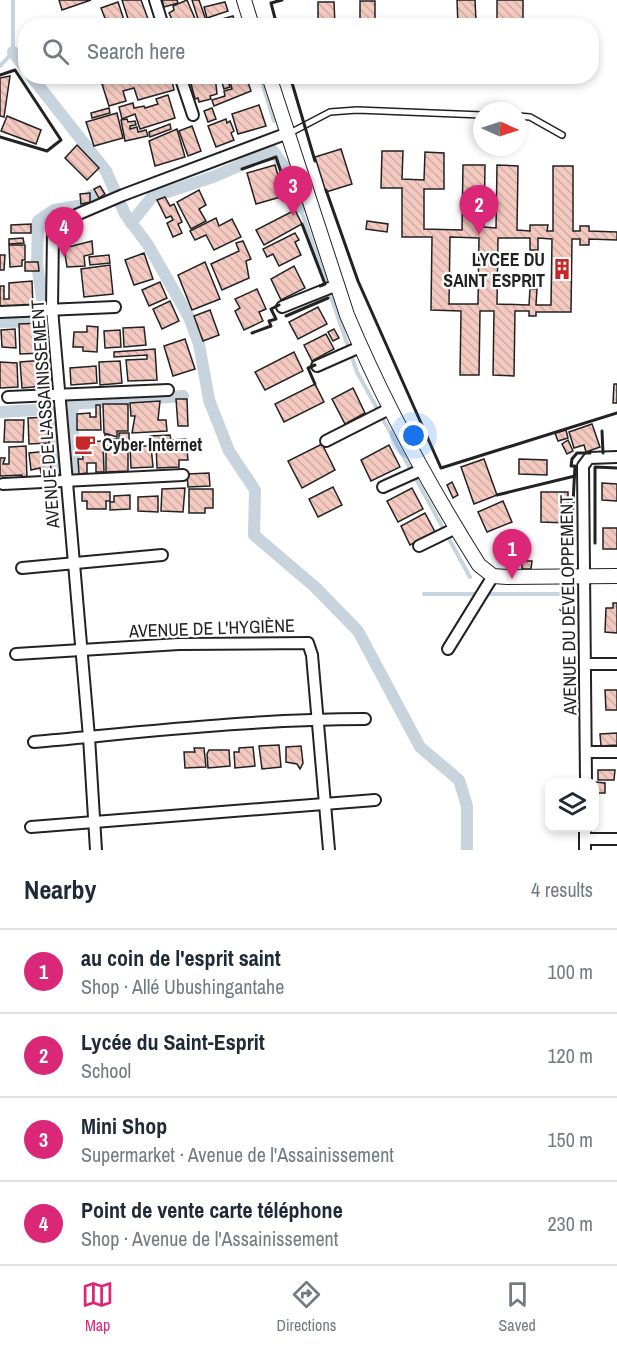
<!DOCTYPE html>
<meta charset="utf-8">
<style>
body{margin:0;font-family:"Archivo Narrow",sans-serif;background:#f6f6f7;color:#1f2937}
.controls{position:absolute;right:18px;bottom:18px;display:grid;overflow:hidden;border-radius:12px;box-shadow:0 3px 9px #0003}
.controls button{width:54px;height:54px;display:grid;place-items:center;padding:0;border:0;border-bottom:2px solid #e0e1e3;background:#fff;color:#1f2937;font:30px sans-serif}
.compass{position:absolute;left:473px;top:102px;width:54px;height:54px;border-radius:50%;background:#fff;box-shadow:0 3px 9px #0003;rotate:93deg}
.you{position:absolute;left:414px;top:436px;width:21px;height:21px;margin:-15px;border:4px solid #fff;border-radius:50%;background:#1a73e8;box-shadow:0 0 0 9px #1a73e833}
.badge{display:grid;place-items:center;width:39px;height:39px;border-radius:50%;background:#db2777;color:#fff;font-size:20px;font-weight:700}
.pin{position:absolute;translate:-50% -50px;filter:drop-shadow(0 2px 3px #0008)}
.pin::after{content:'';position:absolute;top:32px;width:21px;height:18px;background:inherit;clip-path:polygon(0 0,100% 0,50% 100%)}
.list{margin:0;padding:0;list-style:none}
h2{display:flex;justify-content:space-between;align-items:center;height:78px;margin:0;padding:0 24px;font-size:26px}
h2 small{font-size:20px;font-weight:400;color:#747a83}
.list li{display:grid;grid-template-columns:39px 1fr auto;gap:18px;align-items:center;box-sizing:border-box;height:84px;padding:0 24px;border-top:2px solid #e0e1e3}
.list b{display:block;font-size:22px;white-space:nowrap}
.list p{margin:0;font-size:20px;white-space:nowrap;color:#747a83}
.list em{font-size:20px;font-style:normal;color:#747a83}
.icon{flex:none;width:33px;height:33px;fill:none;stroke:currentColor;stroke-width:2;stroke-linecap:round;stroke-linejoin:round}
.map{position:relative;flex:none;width:617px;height:850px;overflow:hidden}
.search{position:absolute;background:#fff;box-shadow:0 3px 9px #0003;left:18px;right:18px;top:18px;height:66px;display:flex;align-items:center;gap:15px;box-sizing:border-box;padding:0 21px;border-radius:24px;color:#747a83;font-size:22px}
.sheet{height:414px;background:#fff}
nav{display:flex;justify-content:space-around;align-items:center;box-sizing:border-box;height:84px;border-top:2px solid #e0e1e3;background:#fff;font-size:16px;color:#747a83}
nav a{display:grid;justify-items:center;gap:3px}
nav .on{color:#db2777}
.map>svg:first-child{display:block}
</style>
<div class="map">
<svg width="617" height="850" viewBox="0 0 617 850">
<defs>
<pattern id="building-back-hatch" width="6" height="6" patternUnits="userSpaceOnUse" patternTransform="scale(1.5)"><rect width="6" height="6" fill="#f3c9c0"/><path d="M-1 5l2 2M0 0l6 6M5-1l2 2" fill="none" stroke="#d0aca5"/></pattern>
</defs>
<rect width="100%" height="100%" fill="#fff"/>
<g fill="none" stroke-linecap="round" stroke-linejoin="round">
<!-- stream -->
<g stroke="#c7d3dd" stroke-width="4">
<polyline points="0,66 13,52 13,0"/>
<polyline points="260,76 274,121"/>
<polyline points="300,207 357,372 470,577"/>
<polyline points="424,594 572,594"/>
</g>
<!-- canal -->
<g stroke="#c7d3dd" stroke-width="12">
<polyline points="13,52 26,69"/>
<polyline points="31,76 106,171 125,214 148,245 189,317 199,344 209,400 229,451 255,490 254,535 315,587 358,631 420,747 459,780 467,806 467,850"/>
<polyline points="131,223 152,197 213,177 273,151 287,170 300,207"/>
<polyline points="43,305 37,264 38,221 54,210 95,203 92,195"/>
<polyline points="0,322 44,321 49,391"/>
<polyline points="0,412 52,409 54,479"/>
<polyline points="75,474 72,404 183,396"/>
</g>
</g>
<!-- building -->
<g fill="url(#building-back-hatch)" stroke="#222" stroke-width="1.5" fill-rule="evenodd">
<polygon points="59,0 91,0 62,10"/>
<polygon points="122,0 141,0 148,19 130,25"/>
<polygon points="162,0 177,0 178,3 164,7"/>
<polygon points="187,0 196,21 186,26 180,26 178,21 174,23 169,13 174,10 173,6"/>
<polygon points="192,0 199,0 206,20 199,22"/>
<polygon points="457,0 475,0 476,21 497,21 497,0 523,0 523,26 458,26"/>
<rect x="360" y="1" width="15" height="25"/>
<polygon points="118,2 126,26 108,26 101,8"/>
<polygon points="225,2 228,11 207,18 204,7"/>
<polygon points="318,2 334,2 335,26 318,26"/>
<polygon points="233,16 236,26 204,26 204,24"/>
<polygon points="10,76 4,117 0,116 0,78"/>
<polygon points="118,76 171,76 174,90 138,100 134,88 123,91 126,101 109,106 102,84 119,80"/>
<polygon points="189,76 215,76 217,94 210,96 211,99 199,102 198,98 195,99"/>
<polygon points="220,76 226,76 230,87 224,89"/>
<polygon points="229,76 246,76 251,91 214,106 212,100 225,96 224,91 232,89"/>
<polygon points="342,76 372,76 372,82 343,82"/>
<polygon points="382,76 399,76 399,81 383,81"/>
<polygon points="168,95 175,118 140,129 135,114 122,119 119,107 133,103 134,108 144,106 145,108 158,104 156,99"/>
<polygon points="259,105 266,126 238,134 232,114"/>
<polygon points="109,108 110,113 92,118 91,113"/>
<polygon points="212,108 216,119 208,122 204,111"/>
<polygon points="117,113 123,138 94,146 86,122"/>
<polygon points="7,116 41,130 36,144 1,131"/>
<polygon points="127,119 128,122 135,121 136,125 130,126 130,129 137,127 138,132 146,130 148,136 125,141 121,120"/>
<polygon points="226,119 227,123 230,121 234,131 231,133 234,140 216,147 208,126"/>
<polygon points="170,124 171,129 150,137 149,132"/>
<polygon points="192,126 201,151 188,156 179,131"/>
<polygon points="177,129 185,157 155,166 149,141"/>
<polygon points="77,145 99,168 87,180 65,158"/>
<polygon points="341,149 352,184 326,192 315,157"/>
<path d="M382,151H403L402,179L424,180L425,152L444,153V189H424V229L462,230L463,165H485L484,227L496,228L497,165L518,166L517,230L530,231V225H548L547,231H553V166H573V231H580V226H589V231L617,232V240L589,239V245H580V239H572L571,312H536V316H529V311H515L514,376L493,375L494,311H480L479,375H460L461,311L431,310L432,237H402V188H381ZM450,237L479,238L478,304H449ZM498,238H530V250H538V238L552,239L551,305H536L537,289H530L529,305L497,304Z"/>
<polygon points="275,165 284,196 256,204 247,173"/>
<polygon points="100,186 105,194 99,198 94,189"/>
<polygon points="199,190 206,205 199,209 206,221 191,229 177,202"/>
<polygon points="90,193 90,202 81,204 80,194"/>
<polygon points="165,197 170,206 174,204 182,222 178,224 182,233 173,237 167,223 173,220 171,216 166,218 157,200"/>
<polygon points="295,210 302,224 264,245 256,230"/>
<polygon points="216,218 219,226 232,219 241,237 214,250 206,235 195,240 190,231"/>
<polygon points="367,221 388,224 387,232 366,229"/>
<polygon points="31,224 31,233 11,233 11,225"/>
<polygon points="295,233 299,240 295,242 301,255 279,266 273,254 267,257 263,249"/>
<polygon points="23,238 24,243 9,244 9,239"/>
<polygon points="92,241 93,254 84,256 85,266 67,267 64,248"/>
<polygon points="243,241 251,259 246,261 249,278 222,290 211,264 239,251 236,243"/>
<polygon points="9,245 25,245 25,260 22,260 22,266 10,267"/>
<polygon points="144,253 153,279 134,285 125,260"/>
<polygon points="0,255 5,255 4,270 0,270"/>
<polygon points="109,255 110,263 90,265 89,257"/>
<polygon points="25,262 38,262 39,271 25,271"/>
<polygon points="205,262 220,299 192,310 178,275"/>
<polygon points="110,265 113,294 84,297 81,269"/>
<polygon points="294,266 305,288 281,300 271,279"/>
<polygon points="32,281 33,307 0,308 0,286 4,286 4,299 9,299 9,283"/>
<polygon points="160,282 167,298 149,306 142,290"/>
<polygon points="257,289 266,309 259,312 263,321 244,330 235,311 240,308 235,299"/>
<polygon points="170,301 179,321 162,329 153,309"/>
<polygon points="318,307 327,324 298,339 289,322"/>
<polygon points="210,310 219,335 203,341 194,316"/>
<polygon points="42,323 44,353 20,354 19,324"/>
<polygon points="87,326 98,327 97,352 83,351 83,347 73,347 74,332 87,332"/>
<polygon points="144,327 146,345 124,347 123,328"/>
<polygon points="15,329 16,348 2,347 1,330"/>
<polygon points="334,329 339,338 333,341 328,332"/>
<polygon points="120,330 121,347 105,348 104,331"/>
<polygon points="326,334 334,349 312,361 304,345"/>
<polygon points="185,339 195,369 173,376 164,346"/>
<polygon points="155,349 157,380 128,381 126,360 147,359 147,355 114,357 114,352"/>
<polygon points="294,352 303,371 265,390 255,372"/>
<polygon points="44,360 45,386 22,388 20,362"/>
<polygon points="120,361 122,383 100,385 99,362"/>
<polygon points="0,362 17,363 18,387 0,388"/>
<polygon points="96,366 97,383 71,385 70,368"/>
<polygon points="315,384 324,402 284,422 275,404"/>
<polygon points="614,384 617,384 617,403 613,403"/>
<polygon points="353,388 365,413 345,424 332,399"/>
<polygon points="176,399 187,399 188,426 178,426"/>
<polygon points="160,401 158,420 166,420 167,431 132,433 135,416 131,416 130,403"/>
<polygon points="103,404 128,404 128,431 117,431 117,437 104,433"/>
<polygon points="96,405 100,405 101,430 77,430 77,414 90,413 90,417 96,417"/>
<polygon points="48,417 49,443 29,444 28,418"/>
<polygon points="5,420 24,420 23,442 4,442"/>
<polygon points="592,424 600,447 586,452 584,445 574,448 569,432"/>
<polygon points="566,430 568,438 558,441 555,433"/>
<polygon points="119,433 129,433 129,448 125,447 125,442 123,446 105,446 105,434 109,435 109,439 119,439"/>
<polygon points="170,435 171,440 186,439 188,460 179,460 179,467 157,468 156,444 150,444 150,436"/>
<polygon points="568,440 573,451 567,454 562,444"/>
<polygon points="103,441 104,472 96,472 96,463 87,463 87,473 79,474 78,459 83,459 82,442"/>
<polygon points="322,444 335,470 302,488 288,461"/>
<polygon points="389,445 400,467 371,481 361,460"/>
<polygon points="26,446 27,479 22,479 22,475 0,476 0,458 5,458 3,464 9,464 9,447"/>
<polygon points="130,446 151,446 153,467 131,468"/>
<polygon points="106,450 128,450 128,471 106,472"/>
<polygon points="49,451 52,478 47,478 46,473 41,473 40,468 31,470 29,453"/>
<polygon points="484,459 497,495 474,504 461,467"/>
<polygon points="519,459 547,460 547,475 519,474"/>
<polygon points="209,473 210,486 188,487 187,474"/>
<polygon points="452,482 458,495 453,498 447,485"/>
<polygon points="602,483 617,484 617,501 602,500"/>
<polygon points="333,487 342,505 318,517 309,499"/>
<polygon points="185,488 183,512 161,511 162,489"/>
<polygon points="412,488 423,509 398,522 387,501"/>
<polygon points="189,489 213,489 213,508 205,508 205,513 189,513"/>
<polygon points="82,492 110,492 110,501 106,501 106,509 87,509 87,501 82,501"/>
<polygon points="541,492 568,492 568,523 541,522"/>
<polygon points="130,495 130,509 110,510 110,502 114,502 114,496"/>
<polygon points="158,496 158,512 138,511 138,497"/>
<polygon points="503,501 512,522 487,532 478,512"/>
<polygon points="425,513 435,532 410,545 401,526"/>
<rect x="603" y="528" width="14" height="21"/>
<polygon points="522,561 532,561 531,569 522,569"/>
<polygon points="613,603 617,603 617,633 605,632 606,608 613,608"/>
<polygon points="605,690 617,690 617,710 606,710"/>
<polygon points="617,733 617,745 601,746 600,734"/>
<polygon points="279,745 281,767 262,769 259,746"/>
<polygon points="301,746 303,763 300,769 297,764 286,762 286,747"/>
<polygon points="253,747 255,766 235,768 234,752 239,752 239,748"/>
<polygon points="194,748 204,748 206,767 185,768 184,752 195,752"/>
<polygon points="209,750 229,750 230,766 208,768 207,754"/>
<polygon points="598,770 615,770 614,780 598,780"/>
<polygon points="595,782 605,783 605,793 595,793"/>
</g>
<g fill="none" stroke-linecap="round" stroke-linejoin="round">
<defs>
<g id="service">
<polyline points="518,116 530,117 562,135"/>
<polyline points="290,133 330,112 357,110 482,115"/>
</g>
<g id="minor">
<polyline points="155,0 163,26"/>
<polyline points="180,76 193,115"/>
<polyline points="282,307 337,285"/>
<polyline points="0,312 115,307"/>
<polyline points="317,366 360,347"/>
<polyline points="8,397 168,390"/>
<polyline points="326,441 389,409"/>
<polyline points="3,484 183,475"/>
<polyline points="383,487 421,470"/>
<polyline points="419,546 456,528"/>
<polyline points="22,568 162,555"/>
<polyline points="448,649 493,576"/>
<polyline points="16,654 179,644 308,643 312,655 329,850"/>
<polyline points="586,664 617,664"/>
<path d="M34,742C144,732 254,719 365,719"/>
<polyline points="586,752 617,752"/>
<polyline points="586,782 583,466 589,458 617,457"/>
<polyline points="31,827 375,800"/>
<polyline points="585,828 585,850"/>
<polyline points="585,839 617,839"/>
<polyline points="96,850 89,737 52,309 53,232 62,221 123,195 288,133"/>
</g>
<g id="tertiary">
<polyline points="244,0 252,26"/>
<path d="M269,76L347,315C384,403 428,484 479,565L493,576L507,577L617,576"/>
</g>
</defs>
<!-- service casing -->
<use href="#service" stroke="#222" stroke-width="8"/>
<!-- minor casing -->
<use href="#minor" stroke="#222" stroke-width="14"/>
<!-- tertiary casing -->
<use href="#tertiary" stroke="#222" stroke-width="16"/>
<!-- service -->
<use href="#service" stroke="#fff" stroke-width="5"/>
<!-- minor -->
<use href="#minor" stroke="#fff" stroke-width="10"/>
<!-- tertiary -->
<use href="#tertiary" stroke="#fff" stroke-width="14"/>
<!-- wall -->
<g stroke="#222" stroke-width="3">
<polyline points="277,26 271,3 282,0"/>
<polyline points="0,75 15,70 61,140 47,151 0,137"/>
<polyline points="290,76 315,161"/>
<polyline points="242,169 276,157 291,202"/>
<polyline points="326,190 358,281 441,468 617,413"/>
<polyline points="302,224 325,284 320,286"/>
<polyline points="286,316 328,298"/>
<polyline points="252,333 271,326 269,321 276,319 271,309 279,305"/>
<polyline points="315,384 308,368 315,365"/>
<polyline points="602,431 603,453"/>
<polyline points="497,495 575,476"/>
<polyline points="571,540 575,466 571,466 572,459 577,453 590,453"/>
<polyline points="595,543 595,467 617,468"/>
</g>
</g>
<!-- icons -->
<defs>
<symbol id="building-bare" viewBox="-9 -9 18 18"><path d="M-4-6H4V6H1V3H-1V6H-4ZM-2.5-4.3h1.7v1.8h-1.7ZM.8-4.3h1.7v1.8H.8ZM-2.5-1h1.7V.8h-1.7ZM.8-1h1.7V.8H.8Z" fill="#c62828" stroke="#fff" stroke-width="2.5" paint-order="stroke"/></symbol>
<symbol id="cafe-bare" viewBox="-9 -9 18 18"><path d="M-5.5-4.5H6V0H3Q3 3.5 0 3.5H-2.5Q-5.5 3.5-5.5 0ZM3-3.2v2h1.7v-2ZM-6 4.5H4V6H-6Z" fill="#c62828" stroke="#fff" stroke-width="2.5" paint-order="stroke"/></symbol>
</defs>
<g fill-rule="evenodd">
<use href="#building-bare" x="547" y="254" width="30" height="30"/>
<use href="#cafe-bare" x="70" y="429" width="30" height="30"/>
</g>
<g text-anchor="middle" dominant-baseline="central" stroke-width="4.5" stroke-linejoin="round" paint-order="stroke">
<!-- poi labels -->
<g font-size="18" font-weight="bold" fill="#222" stroke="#fff" text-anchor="end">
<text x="545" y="259">LYCEE DU<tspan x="545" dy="21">SAINT ESPRIT</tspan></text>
<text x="102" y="444" text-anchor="start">Cyber Internet</text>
</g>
<!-- street labels -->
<g font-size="18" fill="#222" stroke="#fff">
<text transform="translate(45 414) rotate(-94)">AVENUE DE L'ASSAINISSEMENT</text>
<text transform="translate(568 605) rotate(-91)">AVENUE DU DÉVELOPPEMENT</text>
<text transform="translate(212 628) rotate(-2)">AVENUE DE L'HYGIÈNE</text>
</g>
</g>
</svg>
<div class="controls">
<button><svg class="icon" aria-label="layers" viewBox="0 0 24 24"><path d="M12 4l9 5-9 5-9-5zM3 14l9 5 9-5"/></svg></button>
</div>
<svg class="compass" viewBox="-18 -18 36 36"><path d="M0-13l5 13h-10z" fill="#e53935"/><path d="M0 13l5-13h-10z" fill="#747a83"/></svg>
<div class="you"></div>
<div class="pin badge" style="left:512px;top:579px">1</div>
<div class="pin badge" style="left:479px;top:235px">2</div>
<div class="pin badge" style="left:293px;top:216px">3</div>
<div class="pin badge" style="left:64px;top:257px">4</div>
<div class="search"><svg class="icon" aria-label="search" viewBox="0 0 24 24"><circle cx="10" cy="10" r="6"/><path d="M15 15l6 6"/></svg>Search here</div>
</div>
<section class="sheet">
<h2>Nearby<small>4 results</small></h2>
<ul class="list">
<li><span class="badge">1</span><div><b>au coin de l'esprit saint</b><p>Shop · Allé Ubushingantahe</p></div><em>100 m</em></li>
<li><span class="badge">2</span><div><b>Lycée du Saint-Esprit</b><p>School</p></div><em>120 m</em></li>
<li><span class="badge">3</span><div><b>Mini Shop</b><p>Supermarket · Avenue de l'Assainissement</p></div><em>150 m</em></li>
<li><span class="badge">4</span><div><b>Point de vente carte téléphone</b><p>Shop · Avenue de l'Assainissement</p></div><em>230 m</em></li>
</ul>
</section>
<nav>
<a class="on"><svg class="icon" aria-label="map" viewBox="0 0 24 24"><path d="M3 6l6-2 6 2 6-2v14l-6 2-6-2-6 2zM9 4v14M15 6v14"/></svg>Map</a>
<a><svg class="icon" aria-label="directions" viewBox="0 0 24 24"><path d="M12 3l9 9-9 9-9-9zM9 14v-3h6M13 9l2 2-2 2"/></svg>Directions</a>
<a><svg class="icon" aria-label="saved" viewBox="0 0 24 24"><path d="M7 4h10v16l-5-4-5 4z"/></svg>Saved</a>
</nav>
